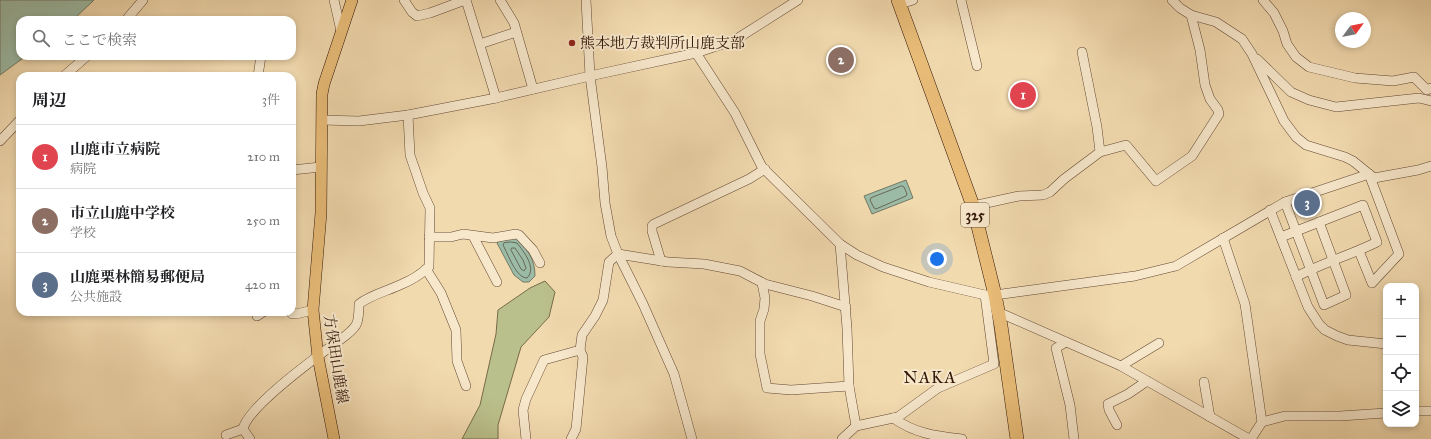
<!DOCTYPE html>
<html lang="ja">
<meta charset="utf-8">
<style>
body{margin:0;font-family:"IM FELL Great Primer","Noto Serif JP",serif;background:#f2f2f2;color:#202124}
.controls{position:absolute;right:12px;bottom:12px;display:grid;overflow:hidden;border-radius:8px;box-shadow:0 2px 6px #0003}
.controls button{width:36px;height:36px;display:grid;place-items:center;padding:0;border:0;border-bottom:1px solid #e0e0e0;background:#fff;color:#202124;font:20px sans-serif}
.compass{position:absolute;left:1335px;top:12px;width:36px;height:36px;border-radius:50%;background:#fff;box-shadow:0 2px 6px #0003;rotate:57deg}
.you{position:absolute;left:937px;top:259px;width:14px;height:14px;margin:-10px;border:3px solid #fff;border-radius:50%;background:#1a73e8;box-shadow:0 0 0 6px #1a73e833}
.badge{display:grid;place-items:center;width:26px;height:26px;border-radius:50%;background:#7c3aed;color:#fff;font-size:13px;font-weight:700}
.pin{position:absolute;translate:-50% -50%;border:2px solid #fff;box-shadow:0 1px 4px #0006}
.list{margin:0;padding:0;list-style:none}
h2{display:flex;justify-content:space-between;align-items:center;height:52px;margin:0;padding:0 16px;font-size:17px}
h2 small{font-size:13px;font-weight:400;color:#757577}
.list li{display:grid;grid-template-columns:26px 1fr auto;gap:12px;align-items:center;box-sizing:border-box;height:64px;padding:0 16px;border-top:1px solid #e0e0e0}
.list b{display:block;font-size:15px;white-space:nowrap}
.list p{margin:0;font-size:13px;white-space:nowrap;color:#757577}
.list em{font-size:13px;font-style:normal;color:#757577}
.icon{flex:none;width:22px;height:22px;fill:none;stroke:currentColor;stroke-width:2;stroke-linecap:round;stroke-linejoin:round}
.map{position:relative;flex:none;width:1431px;height:439px;overflow:hidden}
.search{position:absolute;background:#fff;box-shadow:0 2px 6px #0003;left:16px;top:16px;width:280px;height:44px;display:flex;align-items:center;gap:10px;box-sizing:border-box;padding:0 14px;border-radius:12px;color:#757577;font-size:15px}
.panel{position:absolute;background:#fff;box-shadow:0 2px 6px #0003;left:16px;top:72px;width:280px;height:244px;border-radius:12px}
.map>svg:first-child{display:block}
</style>
<div class="map">
<svg width="1431" height="439" viewBox="0 0 1431 439">
<rect width="100%" height="100%" fill="#f2daaf"/>
<filter id="stains"><feTurbulence type="fractalNoise" baseFrequency=".005" numOctaves="4"/><feColorMatrix values="0 0 0 0 .2 0 0 0 0 .09 0 0 0 0 .02 0 0 0 .5 -.17"/></filter>
<radialGradient id="worn" r=".72"><stop offset=".6" stop-color="#630" stop-opacity="0"/><stop offset="1" stop-color="#630" stop-opacity=".3"/></radialGradient>
<!-- green -->
<polygon fill="#bac08b" stroke="#766b49" points="545,281 555,292 549,317 521,347 498,425 498,439 462,439 480,405 496,334 498,310 530,288"/>
<!-- water -->
<g fill="#9cbba6" stroke="#727966">
<polygon points="0,0 94,0 73,20 20,20 20,56 26,56 0,75"/>
<polygon points="906,180 913,198 872,214 864,196"/>
<path d="M511,238L519,239C528,252 535,259 535,276L529,282H523L514,275L497,243L502,239Z"/>
</g>
<g fill="none" stroke-linecap="round" stroke-linejoin="round">
<!-- shore -->
<g stroke="#676856" stroke-width="1">
<polygon points="902,186 904,187 907,194 906,196 876,209 874,208 870,200 871,198"/>
<path d="M511,242L517,243C524,252 537,268 527,278C516,278 508,254 503,245L504,243Z"/>
<polygon points="512,248 515,248 523,260 526,268 524,271 521,269 511,250"/>
</g>
<defs>
<g id="minor">
<polyline points="334,0 341,31"/>
<polyline points="404,0 412,12 417,16 430,13 465,0"/>
<polyline points="466,0 496,98"/>
<polyline points="500,0 514,23 533,89"/>
<polyline points="586,0 590,76 602,167 605,203 611,236 618,254 643,304 674,374 692,439"/>
<polyline points="961,0 977,66"/>
<polyline points="1172,0 1180,8 1191,15 1216,22 1242,39 1252,54 1284,121 1296,137 1306,145 1345,157 1353,161 1374,178 1418,170 1431,166"/>
<polyline points="1263,0 1274,13 1283,31 1287,44 1296,57 1309,67 1355,78 1393,81 1414,77 1427,90 1431,88"/>
<polyline points="900,4 913,0"/>
<polyline points="126,20 143,0"/>
<polyline points="480,44 516,32"/>
<polyline points="696,53 735,113 762,167 840,244 857,255 883,267 929,282 985,295 995,295 1135,276 1176,266 1285,202 1369,174"/>
<polyline points="1257,59 1291,92 1309,100 1336,107 1419,98 1431,101"/>
<polyline points="64,76 87,56"/>
<polyline points="258,76 261,56"/>
<polyline points="322,120 359,121 408,115 496,98 590,76 696,53 735,40 798,0"/>
<polyline points="0,141 20,120"/>
<polyline points="1100,152 1126,145 1156,181 1192,156 1219,114 1218,110 1210,99 1205,85 1200,50 1191,15"/>
<polyline points="292,170 321,167"/>
<polyline points="1285,202 1324,305 1346,295 1319,222"/>
<polyline points="973,206 1019,196 1043,195 1050,192 1064,179 1100,152 1097,127 1082,52"/>
<polyline points="1270,210 1308,307 1319,324 1325,330 1337,336 1348,340 1386,344"/>
<polyline points="473,236 497,282"/>
<polyline points="429,237 451,237 463,234 493,238 516,234 519,235 533,250 540,263"/>
<path d="M1281,237L1363,205L1377,242C1351,255 1322,263 1296,277"/>
<polyline points="1223,238 1245,304 1262,422"/>
<polyline points="840,244 847,328 849,386 856,426"/>
<polyline points="1359,251 1372,283 1399,254 1369,174"/>
<polyline points="661,261 652,231 652,226 654,224 749,179 765,169"/>
<polyline points="426,269 441,293 456,330 457,361 466,386"/>
<polyline points="762,283 765,298 764,309 760,321 760,354 767,388 791,390 849,386"/>
<polyline points="292,312 292,314 296,314 313,310"/>
<polyline points="998,312 1121,366 1249,439"/>
<polyline points="257,316 263,312"/>
<polyline points="1066,342 1056,348 1070,405 1074,439"/>
<polyline points="1121,366 1159,343"/>
<polyline points="1204,382 1210,417"/>
<polyline points="1416,411 1431,411"/>
<path d="M893,418C916,434 936,436 962,439"/>
<polyline points="1117,425 1109,410 1108,404 1128,394 1147,381"/>
<polyline points="226,435 243,429"/>
<path d="M250,439L243,429C248,407 310,362 330,347C338,340 350,335 356,325C359,320 359,310 359,304C372,294 388,291 402,284C412,280 421,274 429,267L430,208L423,193L410,155L408,115"/>
<polyline points="526,439 523,410 526,399 544,360 580,350 582,335 595,316 603,300 609,262 618,254 668,262 704,264 740,271 765,284 812,296 846,307"/>
<polyline points="571,439 576,429 583,357 580,350"/>
<polyline points="842,439 856,426 898,417 938,388 994,364 985,295"/>
<polyline points="1251,439 1262,422 1285,416 1340,416 1386,413"/>
</g>
<polyline id="major" points="334,439 318,357 313,310 321,213 322,94 324,84 352,0"/>
<polyline id="highway" points="898,0 973,206 995,295 1001,326 1017,439"/>
</defs>
<!-- minor casing -->
<use href="#minor" stroke="#624731" stroke-width="10"/>
<!-- major casing -->
<use href="#major" stroke="#321607" stroke-width="12"/>
<!-- highway casing -->
<use href="#highway" stroke="#321607" stroke-width="14"/>
<!-- minor -->
<use href="#minor" stroke="#f7e7cb" stroke-width="9"/>
<!-- major -->
<use href="#major" stroke="#e9bd78" stroke-width="11"/>
<!-- highway -->
<use href="#highway" stroke="#e9bd78" stroke-width="13"/>
</g>
<!-- markers -->
<circle fill="#8f2418" stroke="#f7e7cb" stroke-width="1.5" cx="572" cy="43" r="4"/>
<g text-anchor="middle" dominant-baseline="central" stroke-width="4" stroke-linejoin="round" paint-order="stroke">
<!-- shield labels -->
<rect fill="#f7e7cb" stroke="#6d5542" stroke-width="1" x="961" y="203" width="28" height="24" rx="3"/>
<g font-size="14" font-weight="bold" fill="#321607">
<text x="975" y="215">325</text>
</g>
<!-- poi labels -->
<g font-size="15" fill="#321607" stroke="#f7e7cb" text-anchor="start">
<text x="580" y="43">熊本地方裁判所山鹿支部</text>
</g>
<!-- street labels -->
<g font-size="15" fill="#321607" stroke="#f7e7cb">
<text transform="translate(336 359) rotate(81)">方保田山鹿線</text>
</g>
<!-- quarter labels -->
<g font-size="17" letter-spacing="1" fill="#321607" stroke="#f7e7cb">
<text x="930" y="377">NAKA</text>
</g>
</g>
<rect width="100%" height="100%" filter="url(#stains)"/>
<rect width="100%" height="100%" fill="url(#worn)"/>
</svg>
<div class="controls">
<button>+</button>
<button>−</button>
<button><svg class="icon" aria-label="locate" viewBox="0 0 24 24"><circle cx="12" cy="12" r="6"/><path d="M12 2v4M12 18v4M2 12h4M18 12h4"/></svg></button>
<button><svg class="icon" aria-label="layers" viewBox="0 0 24 24"><path d="M12 4l9 5-9 5-9-5zM3 14l9 5 9-5"/></svg></button>
</div>
<svg class="compass" viewBox="-18 -18 36 36"><path d="M0-13l5 13h-10z" fill="#e53935"/><path d="M0 13l5-13h-10z" fill="#757577"/></svg>
<div class="you"></div>
<div class="pin badge" style="left:1023px;top:95px;background:#e0444e">1</div>
<div class="pin badge" style="left:841px;top:60px;background:#8d6e63">2</div>
<div class="pin badge" style="left:1307px;top:203px;background:#5c6f8a">3</div>
<div class="search"><svg class="icon" aria-label="search" viewBox="0 0 24 24"><circle cx="10" cy="10" r="6"/><path d="M15 15l6 6"/></svg>ここで検索</div>
<section class="panel">
<h2>周辺<small>3件</small></h2>
<ul class="list">
<li><span class="badge" style="background:#e0444e">1</span><div><b>山鹿市立病院</b><p>病院</p></div><em>210 m</em></li>
<li><span class="badge" style="background:#8d6e63">2</span><div><b>市立山鹿中学校</b><p>学校</p></div><em>250 m</em></li>
<li><span class="badge" style="background:#5c6f8a">3</span><div><b>山鹿栗林簡易郵便局</b><p>公共施設</p></div><em>420 m</em></li>
</ul>
</section>
</div>
